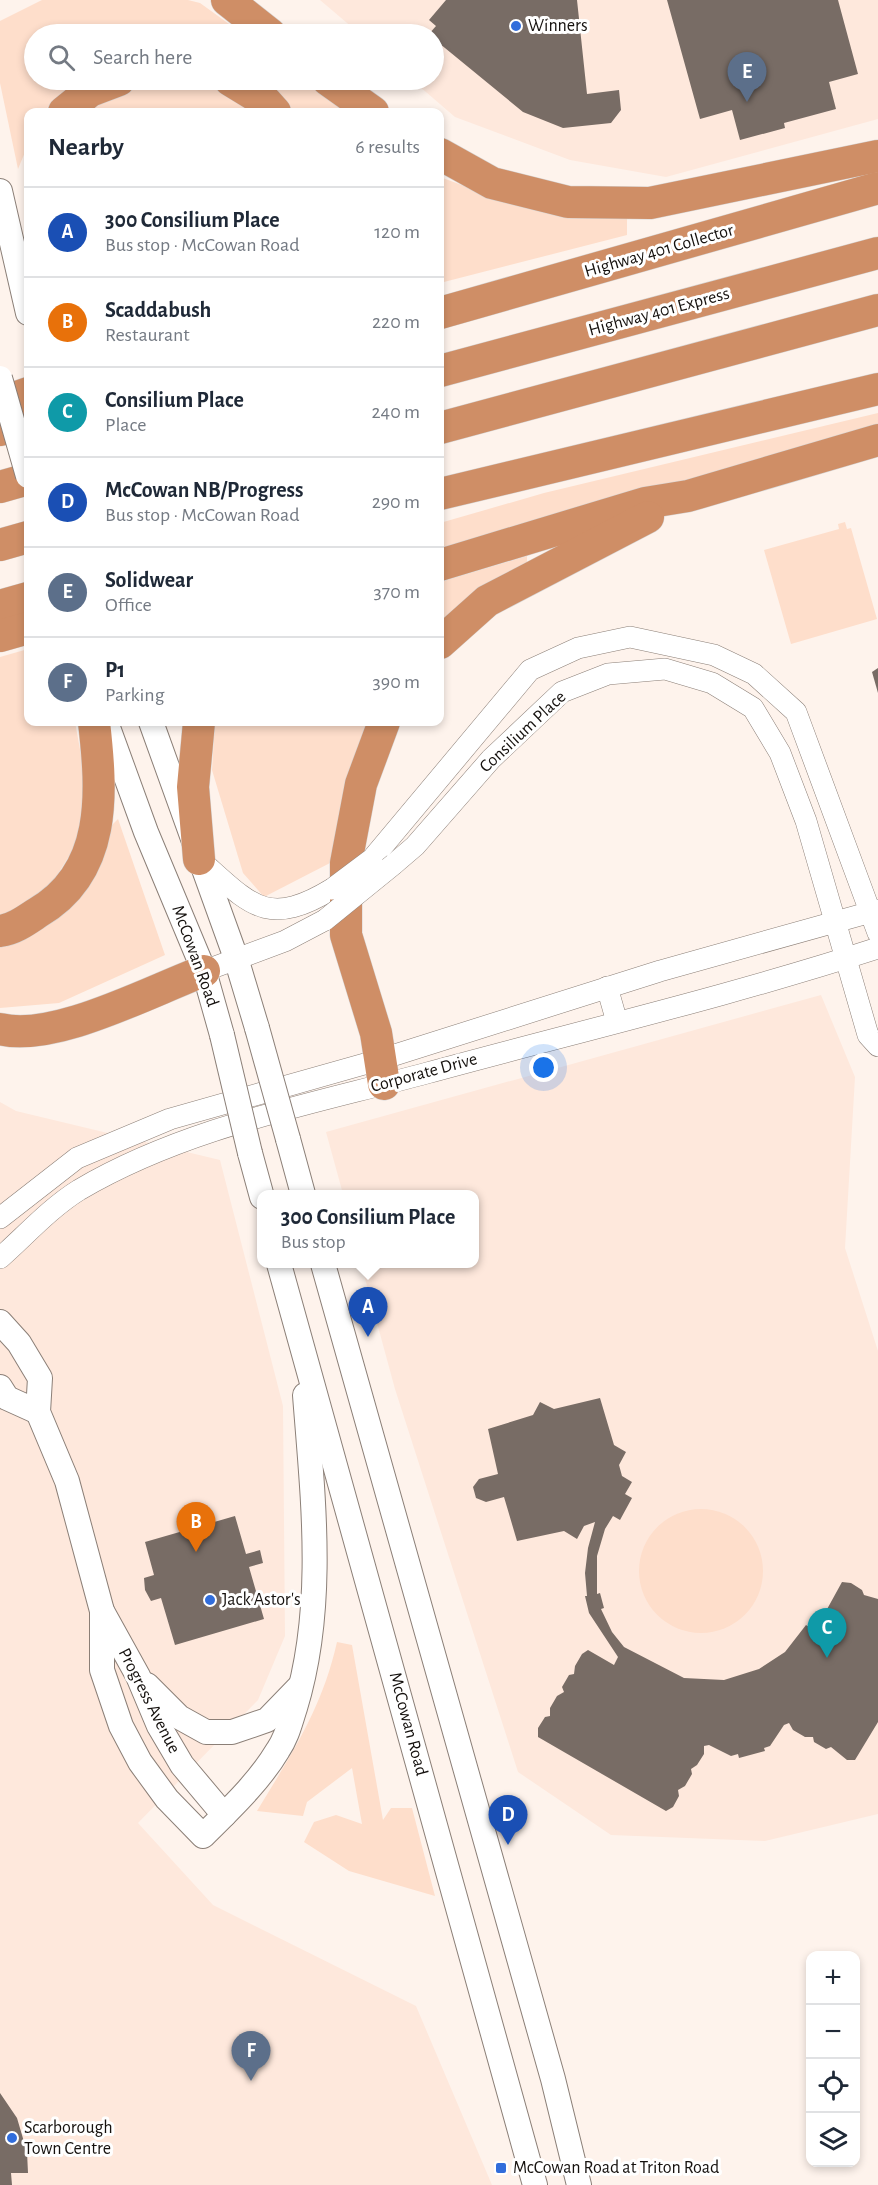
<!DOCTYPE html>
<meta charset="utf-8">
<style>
body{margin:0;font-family:"Alegreya Sans",sans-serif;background:#f6f6f7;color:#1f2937}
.controls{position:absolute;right:18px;bottom:18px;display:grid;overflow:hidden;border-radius:12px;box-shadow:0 3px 9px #0003}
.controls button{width:54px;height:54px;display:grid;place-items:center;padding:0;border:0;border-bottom:2px solid #e0e1e3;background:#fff;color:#1f2937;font:30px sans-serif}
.you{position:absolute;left:544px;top:1068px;width:21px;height:21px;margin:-15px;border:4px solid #fff;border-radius:50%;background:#1a73e8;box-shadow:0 0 0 9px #1a73e833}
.badge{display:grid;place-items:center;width:39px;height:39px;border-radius:50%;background:#2563eb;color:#fff;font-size:20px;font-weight:700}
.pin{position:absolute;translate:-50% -50px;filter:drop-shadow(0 2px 3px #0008)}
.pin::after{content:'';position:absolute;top:32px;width:21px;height:18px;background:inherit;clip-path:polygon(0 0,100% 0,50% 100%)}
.popup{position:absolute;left:257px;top:1190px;width:222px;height:78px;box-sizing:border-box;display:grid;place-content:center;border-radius:12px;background:#fff;filter:drop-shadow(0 2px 4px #0005);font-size:20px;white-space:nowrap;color:#747a83}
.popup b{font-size:22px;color:#1f2937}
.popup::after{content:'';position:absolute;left:50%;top:100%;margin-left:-12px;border:12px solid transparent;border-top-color:#fff}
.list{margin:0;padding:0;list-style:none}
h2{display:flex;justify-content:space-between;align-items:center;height:78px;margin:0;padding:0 24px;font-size:26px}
h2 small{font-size:20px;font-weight:400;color:#747a83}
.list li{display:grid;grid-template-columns:39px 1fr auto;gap:18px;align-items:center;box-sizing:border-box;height:90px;padding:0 24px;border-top:2px solid #e0e1e3}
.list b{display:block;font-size:22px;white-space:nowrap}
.list p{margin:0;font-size:20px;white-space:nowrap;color:#747a83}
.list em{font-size:20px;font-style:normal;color:#747a83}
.icon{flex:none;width:33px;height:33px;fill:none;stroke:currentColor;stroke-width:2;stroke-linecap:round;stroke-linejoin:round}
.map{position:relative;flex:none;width:878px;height:2185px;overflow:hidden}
.search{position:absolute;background:#fff;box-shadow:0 3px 9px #0003;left:24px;top:24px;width:420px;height:66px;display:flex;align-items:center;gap:15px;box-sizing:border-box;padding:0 21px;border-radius:33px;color:#747a83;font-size:22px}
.panel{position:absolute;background:#fff;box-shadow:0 3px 9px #0003;left:24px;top:108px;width:420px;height:618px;border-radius:12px}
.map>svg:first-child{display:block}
</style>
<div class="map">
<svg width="878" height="2185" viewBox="0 0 878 2185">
<rect width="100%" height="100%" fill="#fef3ec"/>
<!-- built -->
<g fill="#fee8dc">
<polygon points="320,0 878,0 878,119 666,177 570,160 455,117 412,80 434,80 434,34 360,34"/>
<polygon points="821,995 855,1077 845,1248 878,1351 878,1814 765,1841 611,1835 518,1772 395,1389 361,1264 475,1264 475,1194 343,1194 326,1132"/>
<polygon points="0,1102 16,1111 220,1160 283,1406 285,1636 258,1700 138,1823 213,1905 416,2006 492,2185 0,2185"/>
</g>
<!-- green -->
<g fill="#fedecb">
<polygon points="42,0 188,0 200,3 243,34 34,34 34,80 83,80 42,112 28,112 28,145 18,169 0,83 0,21"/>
<polygon points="159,80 188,80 216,86 250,112 85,112 126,85"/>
<polygon points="251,80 303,80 347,112 287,112"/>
<polygon points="440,177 519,206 627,219 627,235 440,283"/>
<polygon points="878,413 878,427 440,552 440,523 544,493"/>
<polygon points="845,522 847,529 851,528 877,619 791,644 764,550 839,529 838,524"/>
<polygon points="527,556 527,564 440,630 440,582"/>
<polygon points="28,649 28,722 75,722 86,782 79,840 43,898 0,917 0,657"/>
<polygon points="215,722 372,722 330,863 264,897 243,873 212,770"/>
<polygon points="118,819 165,955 59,1003 0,1008 0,937"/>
<circle cx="701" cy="1571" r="62"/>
<path d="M337,1642L352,1645L383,1820L391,1808H412L435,1896L349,1871L304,1842L314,1822L336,1815L362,1824L352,1768L307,1802L303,1816L257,1811C292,1753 322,1709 337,1642Z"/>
</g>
<!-- building -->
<g fill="#786c65">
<polygon points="446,0 577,0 587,94 619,90 621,110 611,123 563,128 523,112 434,39 434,34 429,34 436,26 429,20"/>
<polygon points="667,0 838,0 858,74 829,82 836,109 784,123 785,128 740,140 732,110 700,119"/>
<polygon points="878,668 878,693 872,672"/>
<polygon points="600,1398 614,1445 626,1452 619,1465 622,1476 632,1482 625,1494 632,1498 620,1520 613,1516 605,1529 597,1556 597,1594 600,1593 604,1608 601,1609 612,1632 624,1647 684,1678 724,1680 759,1669 785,1652 806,1625 815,1631 842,1582 851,1583 862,1590 864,1595 878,1599 878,1722 855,1760 847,1760 831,1747 826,1749 814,1742 813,1737 805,1737 793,1730 789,1723 784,1725 770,1746 764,1748 765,1751 739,1758 738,1754 731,1756 709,1745 704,1746 704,1754 697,1765 691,1769 692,1774 685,1786 678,1790 679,1796 673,1807 666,1811 538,1737 538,1728 545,1717 550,1716 550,1708 557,1696 564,1692 562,1687 569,1675 574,1674 575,1666 582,1654 588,1650 614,1665 618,1657 589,1613 585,1596 587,1596 585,1573 588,1548 595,1522 584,1526 577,1539 564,1531 517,1541 504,1497 486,1502 476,1498 473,1487 479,1479 498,1474 488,1429 533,1415 540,1402 554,1409"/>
<polygon points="235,1516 246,1554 260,1550 263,1563 249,1567 264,1619 175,1645 161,1598 151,1601 145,1590 144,1578 154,1575 145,1542"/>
<polygon points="0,2093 17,2118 27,2152 28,2173 11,2173 12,2185 0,2185"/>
</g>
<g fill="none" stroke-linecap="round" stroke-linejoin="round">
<defs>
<g id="tertiary">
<path d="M199,859C250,904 266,929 332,889"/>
<polyline points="372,859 530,670 578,648 630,637 714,655 754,674 796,712 878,933"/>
<polyline points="394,864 415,846 491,759 562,692 608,674 665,669 712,683 753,708 780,753 806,821 868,1035 878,1046"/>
<polyline points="204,971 285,941 325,920"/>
<polyline points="607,987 617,1022"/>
<polyline points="0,1218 77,1158 170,1119 382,1059 660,971 878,910"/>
<path d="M0,1258C25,1236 50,1208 79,1190C186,1127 309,1105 427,1073C577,1032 730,996 878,948"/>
</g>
<g id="secondary">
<polyline points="0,191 28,313"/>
<polyline points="106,722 146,832 204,971 222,1035"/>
<polyline points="151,722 236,958 257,1028"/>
<polyline points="288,1139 303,1194"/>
<polyline points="250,1153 262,1197"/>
<polyline points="279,1264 535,2185"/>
<polyline points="323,1264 553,2079 579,2185"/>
<polyline points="0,1322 19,1343 40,1378 38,1412 67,1481 102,1611 138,1676 159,1726 182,1765 224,1815"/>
<polyline points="0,1387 7,1398 38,1412"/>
<path d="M102,1611V1670L121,1726L140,1762L167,1799L203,1836C230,1809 259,1782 278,1750C287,1737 290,1723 295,1708C326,1607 313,1499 305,1395"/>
<polyline points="147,1685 179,1717 206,1732 232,1732 267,1720 298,1688"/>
</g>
<g id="motorway">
<polyline points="227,0 270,34"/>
<polyline points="230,80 266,102 275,112"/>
<polyline points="328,80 373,112"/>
<polyline points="64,112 90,91 119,80"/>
<polyline points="440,154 492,183 568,202 650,203 878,156"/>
<polyline points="440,313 878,188"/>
<polyline points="440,371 878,253"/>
<polyline points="0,403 28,393"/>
<polyline points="440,428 878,310"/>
<polyline points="0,430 28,423"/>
<polyline points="0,487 28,479"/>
<polyline points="440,494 878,389"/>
<polyline points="0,545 28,537"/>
<polyline points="440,565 645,503 688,496 878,440"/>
<polyline points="0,606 28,598"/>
<polyline points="0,636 28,628"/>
<polyline points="440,643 487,601 648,517"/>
<polyline points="199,722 193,787 199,859"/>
<path d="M0,931C14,929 25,921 37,913C108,872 102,792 94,722"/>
<path d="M0,1029C54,1043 152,990 204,971"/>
<polyline points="384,1084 376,1033 346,935 346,863 361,784 384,722"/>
</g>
</defs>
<!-- tertiary casing -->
<use href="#tertiary" stroke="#8b7f77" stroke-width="22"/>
<!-- secondary casing -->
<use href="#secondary" stroke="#8b7f77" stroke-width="26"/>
<!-- motorway casing -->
<use href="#motorway" stroke="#d5d4d4" stroke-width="33"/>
<!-- tertiary -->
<use href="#tertiary" stroke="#fff" stroke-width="21"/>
<!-- secondary -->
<use href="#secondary" stroke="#fff" stroke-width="24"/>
<!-- motorway -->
<use href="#motorway" stroke="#cf8e66" stroke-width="32"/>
<defs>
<g id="tertiary-bridge">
<polyline points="332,889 372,859"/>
<polyline points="325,920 394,864"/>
</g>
<g id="secondary-bridge">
<polyline points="0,378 28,476"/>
<polyline points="257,1028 288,1139"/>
<polyline points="222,1035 250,1153"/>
</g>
</defs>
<!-- tertiary-bridge casing -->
<use href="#tertiary-bridge" stroke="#8b7f77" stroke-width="22" stroke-linecap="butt"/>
<!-- secondary-bridge casing -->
<use href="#secondary-bridge" stroke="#8b7f77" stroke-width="26" stroke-linecap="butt"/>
<!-- tertiary-bridge -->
<use href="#tertiary-bridge" stroke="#fff" stroke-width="21"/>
<!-- secondary-bridge -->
<use href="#secondary-bridge" stroke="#fff" stroke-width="24"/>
</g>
<!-- markers -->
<g fill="#316ddb" stroke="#fff" stroke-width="2">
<circle cx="516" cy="26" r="6"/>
<circle cx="210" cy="1600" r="6"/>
<circle cx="12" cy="2138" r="6"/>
<rect x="495" y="2162" width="12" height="12" rx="3"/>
</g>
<g text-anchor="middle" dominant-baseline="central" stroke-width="6" stroke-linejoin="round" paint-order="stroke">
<!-- poi labels -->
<g font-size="18" fill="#15110e" stroke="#fff" text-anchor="start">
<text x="528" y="26">Winners</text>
<text x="222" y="1600">Jack Astor's</text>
<text x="24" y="2128">Scarborough<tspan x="24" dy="21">Town Centre</tspan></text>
<text x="513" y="2168">McCowan Road at Triton Road</text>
</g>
<!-- street labels -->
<g font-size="18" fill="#15110e" stroke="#fff">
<text transform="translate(659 251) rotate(-16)">Highway 401 Collector</text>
<text transform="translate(659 312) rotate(-15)">Highway 401 Express</text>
<text transform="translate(523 732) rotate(-43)">Consilium Place</text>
<text transform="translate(195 956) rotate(70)">McCowan Road</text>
<text transform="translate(424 1073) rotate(-15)">Corporate Drive</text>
<text transform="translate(149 1701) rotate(63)">Progress Avenue</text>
<text transform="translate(408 1724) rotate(75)">McCowan Road</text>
</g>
</g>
</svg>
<div class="controls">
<button>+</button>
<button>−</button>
<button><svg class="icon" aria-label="locate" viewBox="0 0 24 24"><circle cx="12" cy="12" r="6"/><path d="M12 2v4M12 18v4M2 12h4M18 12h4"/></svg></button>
<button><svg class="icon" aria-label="layers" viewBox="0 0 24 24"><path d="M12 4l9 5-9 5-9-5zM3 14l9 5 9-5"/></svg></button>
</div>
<div class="you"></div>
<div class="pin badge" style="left:368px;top:1337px;background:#1a4fb4">A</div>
<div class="popup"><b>300 Consilium Place</b>Bus stop</div>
<div class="pin badge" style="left:196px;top:1552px;background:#e8710a">B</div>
<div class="pin badge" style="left:827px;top:1658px;background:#0f9aa8">C</div>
<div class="pin badge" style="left:508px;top:1845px;background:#1a4fb4">D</div>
<div class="pin badge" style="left:747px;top:102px;background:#5c6f8a">E</div>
<div class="pin badge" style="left:251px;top:2081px;background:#5c6f8a">F</div>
<div class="search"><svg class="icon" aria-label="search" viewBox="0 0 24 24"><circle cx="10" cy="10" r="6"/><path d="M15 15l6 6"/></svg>Search here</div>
<section class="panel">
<h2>Nearby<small>6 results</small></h2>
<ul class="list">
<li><span class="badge" style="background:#1a4fb4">A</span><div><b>300 Consilium Place</b><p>Bus stop · McCowan Road</p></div><em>120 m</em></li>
<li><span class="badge" style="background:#e8710a">B</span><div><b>Scaddabush</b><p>Restaurant</p></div><em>220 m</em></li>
<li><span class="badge" style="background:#0f9aa8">C</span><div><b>Consilium Place</b><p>Place</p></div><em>240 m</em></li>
<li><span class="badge" style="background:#1a4fb4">D</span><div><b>McCowan NB/Progress</b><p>Bus stop · McCowan Road</p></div><em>290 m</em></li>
<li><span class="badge" style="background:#5c6f8a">E</span><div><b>Solidwear</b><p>Office</p></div><em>370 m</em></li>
<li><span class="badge" style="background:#5c6f8a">F</span><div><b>P1</b><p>Parking</p></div><em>390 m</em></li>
</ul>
</section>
</div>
